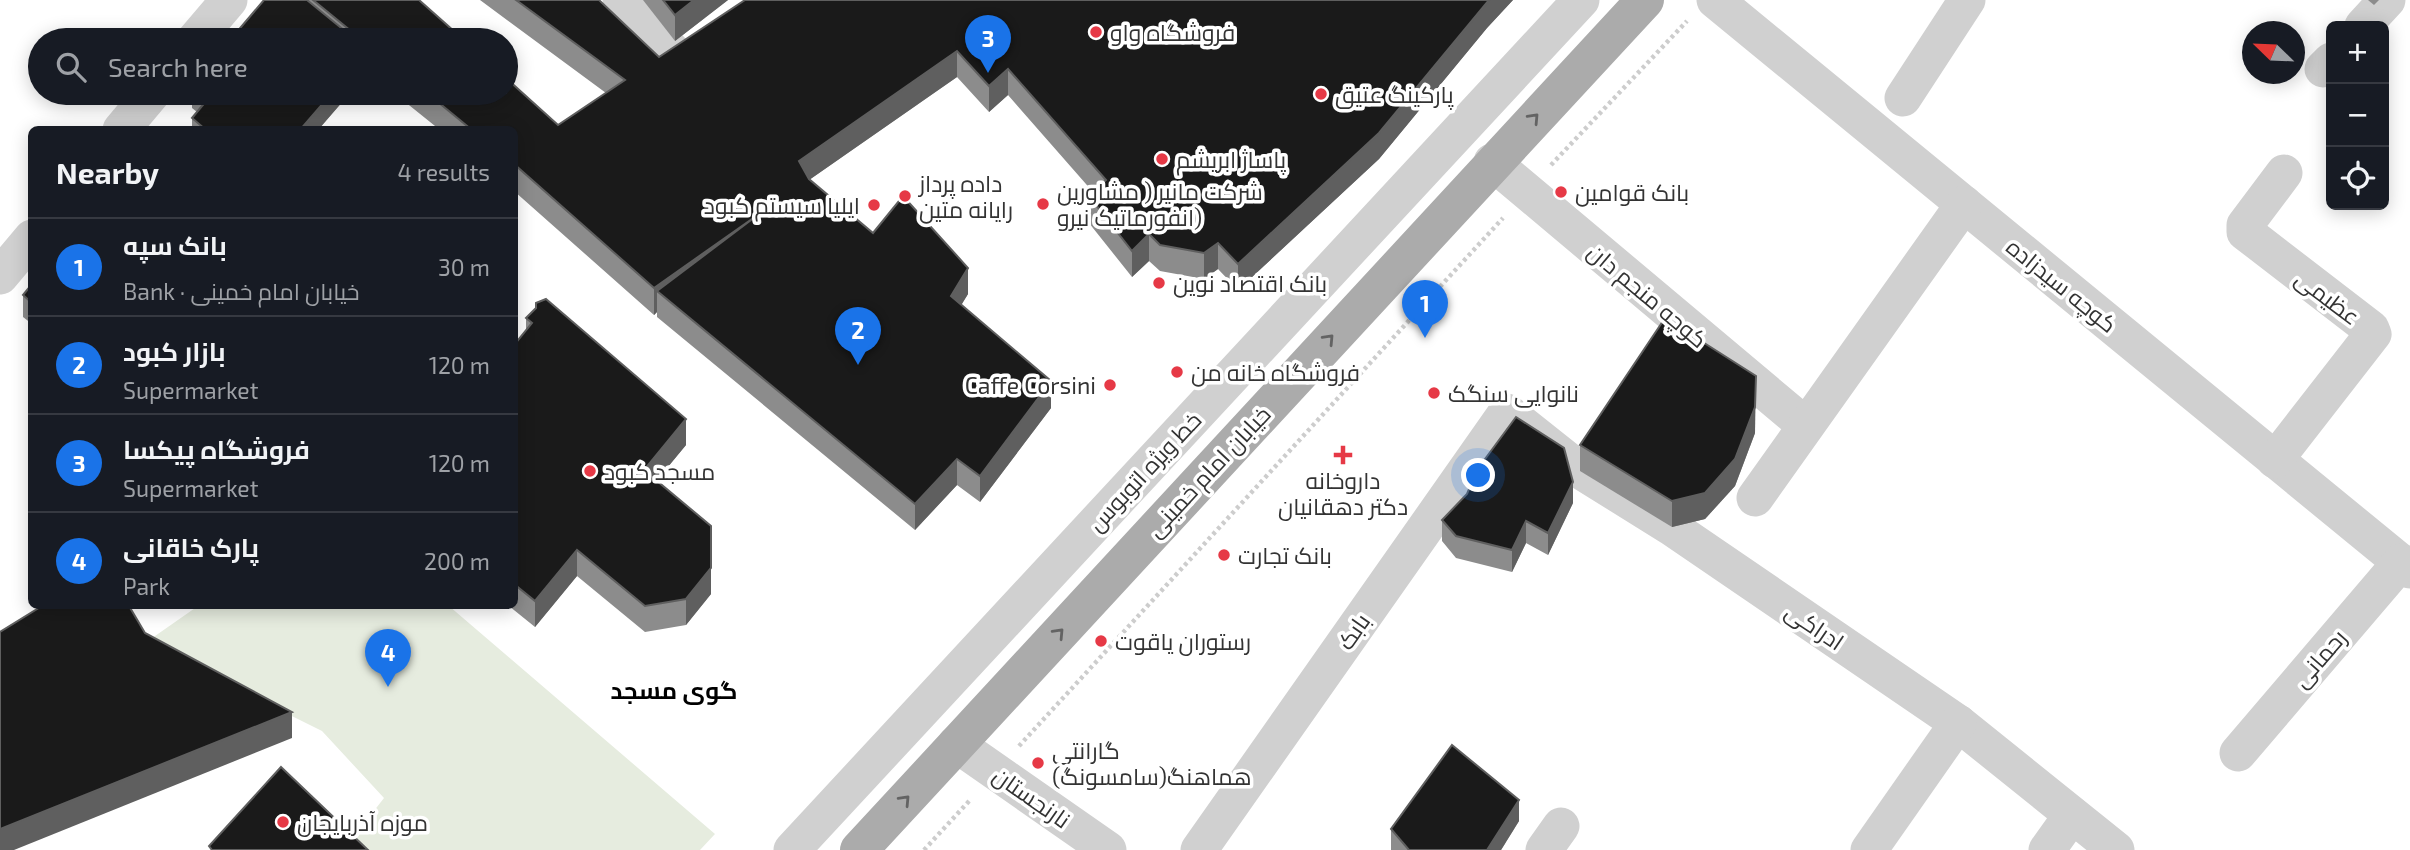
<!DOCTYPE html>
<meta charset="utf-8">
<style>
body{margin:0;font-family:"Exo 2",Cairo,sans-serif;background:#242831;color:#f1f3f6}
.controls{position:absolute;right:21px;top:21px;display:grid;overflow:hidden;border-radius:10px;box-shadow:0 4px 18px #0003}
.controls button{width:63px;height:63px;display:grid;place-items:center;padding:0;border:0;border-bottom:2px solid #363941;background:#171b24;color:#f1f3f6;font:35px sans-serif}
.compass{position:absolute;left:2242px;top:21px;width:63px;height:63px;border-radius:50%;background:#171b24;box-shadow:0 4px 18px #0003;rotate:293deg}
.you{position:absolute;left:1479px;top:476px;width:24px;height:24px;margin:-18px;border:5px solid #fff;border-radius:50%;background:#1a73e8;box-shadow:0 0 0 10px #1a73e833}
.badge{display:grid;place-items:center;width:46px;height:46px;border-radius:50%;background:#1a73e8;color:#fff;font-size:23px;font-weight:700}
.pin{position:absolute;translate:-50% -58px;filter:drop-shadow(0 2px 4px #0008)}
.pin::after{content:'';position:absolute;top:37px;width:24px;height:21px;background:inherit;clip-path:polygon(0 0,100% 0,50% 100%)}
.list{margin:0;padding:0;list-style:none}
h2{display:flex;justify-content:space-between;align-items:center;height:91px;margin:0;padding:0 28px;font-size:30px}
h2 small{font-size:23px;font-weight:400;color:#9ea1a6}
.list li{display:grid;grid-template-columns:46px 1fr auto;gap:21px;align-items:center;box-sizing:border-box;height:98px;padding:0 28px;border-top:2px solid #363941}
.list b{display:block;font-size:26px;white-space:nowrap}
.list p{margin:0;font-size:23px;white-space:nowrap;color:#9ea1a6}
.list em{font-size:23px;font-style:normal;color:#9ea1a6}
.icon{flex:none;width:38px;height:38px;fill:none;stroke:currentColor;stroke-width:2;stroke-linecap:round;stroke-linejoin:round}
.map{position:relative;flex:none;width:2410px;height:850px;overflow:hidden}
.search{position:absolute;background:#171b24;box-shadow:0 4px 18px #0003;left:28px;top:28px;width:490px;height:77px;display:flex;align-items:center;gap:18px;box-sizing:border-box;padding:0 24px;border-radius:38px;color:#9ea1a6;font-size:26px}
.panel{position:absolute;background:#171b24;box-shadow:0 4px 18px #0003;left:28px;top:126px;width:490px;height:483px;border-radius:10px}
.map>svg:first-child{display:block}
</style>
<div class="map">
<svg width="2410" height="850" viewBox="0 0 2410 850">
<rect width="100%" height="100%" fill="#fff"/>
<!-- green -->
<polygon fill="#e6ecdf" points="198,606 449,606 715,834 700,850 363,850 352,839 384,798 322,731 145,643"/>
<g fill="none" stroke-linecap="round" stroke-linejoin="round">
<!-- path -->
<g stroke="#cdcdcd" stroke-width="4.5" stroke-dasharray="3.5 3.5" stroke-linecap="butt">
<polyline points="1551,165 1687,21"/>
<polyline points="1019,746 1503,218"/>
<polyline points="924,850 971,799"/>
</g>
<!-- minor -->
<g stroke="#d0d0d0" stroke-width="37">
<polyline points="621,0 679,58"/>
<polyline points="1715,0 2410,570"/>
<polyline points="2363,26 2387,0"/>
<polyline points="195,40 229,0"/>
<polyline points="2323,69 2331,61"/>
<polyline points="1903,98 1967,0"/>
<polyline points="121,130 152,93"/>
<polyline points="1492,162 1805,425"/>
<polyline points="0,276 32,238"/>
<polyline points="2275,460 2373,334 2371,329 2245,232 2245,225 2284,173"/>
<polyline points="1755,498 1964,204"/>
<polyline points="956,744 1108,850"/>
<polyline points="2238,753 2401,562"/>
<polyline points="792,850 1581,0"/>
<polyline points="1199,850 1507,412 1581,471 1671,527 1958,723 2116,850"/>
<polyline points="1544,850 1561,826"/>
<polyline points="1869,850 1958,723"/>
<polyline points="2047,850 2072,815"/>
</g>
<!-- major -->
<polyline stroke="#ababab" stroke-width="38" points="859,850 1645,0"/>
</g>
<!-- wall -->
<g fill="#8c8c8c">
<polygon points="264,0 419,0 464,40 230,40"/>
<polygon points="480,0 599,0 659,57 745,0 1513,0 1487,28 1379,159 1238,290 1218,269 1204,279 1160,271 1149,261 1132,277 1089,223 1089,196 1093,192 1008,95 989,112 957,77 809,180 873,233 968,294 961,305 1051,408 980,502 957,485 915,530 657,317 657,312 654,315 514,191 514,130 440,130 394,93 506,93 558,125 606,93"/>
<polygon points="643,0 728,0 675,41"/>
<polygon points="2368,0 2379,0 2374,5"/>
<polygon points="192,93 350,93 318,130 192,130 192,118 197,112 192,108"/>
<polygon points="32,284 32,324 23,317 23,295"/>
<polygon points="526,318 686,445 656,481 711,594 686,625 645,632 577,576 535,627 509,606 514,606 514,345 526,331"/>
<polygon points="1755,433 1735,486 1705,519 1672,527 1580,471 1580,445"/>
<polygon points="1573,503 1548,555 1526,543 1512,572 1456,558 1442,541 1442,520"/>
<polygon points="1519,821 1501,850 1391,850 1391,829"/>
</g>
<!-- shaded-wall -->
<g fill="#5f5f5f">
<polygon points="694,0 728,0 675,41 675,15"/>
<polygon points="1489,0 1513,0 1487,28 1379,159 1238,290 1238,264"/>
<polygon points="957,51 957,77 799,187 799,161"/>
<polygon points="1008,69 1008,95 989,112 989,86"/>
<polygon points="332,93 350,93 318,130 300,130"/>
<polygon points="759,214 657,291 657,312 654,315 654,288"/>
<polygon points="1149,234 1149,261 1132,277 1132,251"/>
<polygon points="1218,243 1218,269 1204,279 1204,253"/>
<polygon points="968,268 968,294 951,322 951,296"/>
<polygon points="1756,376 1755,433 1735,486 1705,519 1672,527 1672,501"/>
<polygon points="1051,381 1051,408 980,502 980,476"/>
<polygon points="686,419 686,445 644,496 644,470"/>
<polygon points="957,459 957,485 915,530 915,504"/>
<polygon points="1573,482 1573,503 1548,555 1548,533"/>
<polygon points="1526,521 1526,543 1512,572 1512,550"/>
<polygon points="577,550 577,576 535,627 535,601"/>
<polygon points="711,568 711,594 686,625 686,599"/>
<polygon points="292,712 292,738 14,850 0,850 0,829"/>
<polygon points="1519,800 1519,821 1501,850 1487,850"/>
</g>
<!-- building -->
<g fill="#1a1a1a" stroke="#5f5f5f" stroke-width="2">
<polygon points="264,0 307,0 356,40 230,40"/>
<polygon points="313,0 419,0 464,40 362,40"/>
<polygon points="516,0 599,0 659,57 745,0 1489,0 1379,133 1238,264 1218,243 1204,253 1160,245 1149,234 1132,251 1089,196 1106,180 1008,69 989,86 957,51 799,161 809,179 873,233 903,196 968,268 951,296 1051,381 980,476 957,459 915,504 657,291 759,214 654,288 514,164 514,130 472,130 427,93 506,93 506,78 558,125 625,80"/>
<polygon points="663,0 694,0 675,15"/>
<polygon points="199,93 332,93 300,130 206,130 192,118 207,100"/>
<polygon points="32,284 32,303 23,295"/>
<polygon points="546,299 686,419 644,470 711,526 711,568 686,599 645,606 577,550 535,601 514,584 514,345 532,323 526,318 536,308 536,303"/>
<polygon points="1665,318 1756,376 1755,407 1735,459 1705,493 1672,501 1580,445"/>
<polygon points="1516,417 1564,448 1573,482 1548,533 1526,521 1512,550 1456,536 1442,520 1467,494 1477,470"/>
<polygon points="42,606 129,606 145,633 292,712 0,829 0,632"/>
<polygon points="1452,745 1519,800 1487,850 1409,850 1391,829"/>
<polygon points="281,767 368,850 212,850 209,846"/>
</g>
<!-- one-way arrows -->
<defs><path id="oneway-chevron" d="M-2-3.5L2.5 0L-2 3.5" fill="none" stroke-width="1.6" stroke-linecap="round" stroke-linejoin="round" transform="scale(1.75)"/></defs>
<g stroke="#636363">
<use href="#oneway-chevron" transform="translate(1534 118) rotate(-47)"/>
<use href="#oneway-chevron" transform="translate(1329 339) rotate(-47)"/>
<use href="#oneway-chevron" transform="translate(1059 633) rotate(-47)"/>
<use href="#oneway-chevron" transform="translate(905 800) rotate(-47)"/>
</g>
<!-- markers -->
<g fill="#e63946" stroke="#fff" stroke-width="2.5">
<circle cx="1096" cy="32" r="7"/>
<circle cx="1321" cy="94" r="7"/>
<circle cx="1162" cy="159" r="7"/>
<circle cx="1561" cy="192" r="7"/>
<circle cx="905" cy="196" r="7"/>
<circle cx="1043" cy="204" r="7"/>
<circle cx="874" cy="205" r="7"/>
<circle cx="1159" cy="283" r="7"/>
<circle cx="1177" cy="372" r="7"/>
<circle cx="1110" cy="385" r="7"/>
<circle cx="1434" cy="393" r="7"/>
<path d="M1339.5 444.5h7v7h7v7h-7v7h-7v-7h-7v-7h7z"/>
<circle cx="590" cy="471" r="7"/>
<circle cx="1224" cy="555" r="7"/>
<circle cx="1101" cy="641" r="7"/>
<circle cx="1038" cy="763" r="7"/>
<circle cx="283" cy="822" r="7"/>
</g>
<g text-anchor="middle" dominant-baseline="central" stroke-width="7" stroke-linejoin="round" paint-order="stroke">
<!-- poi labels -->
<g font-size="23" fill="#333" stroke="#fff" text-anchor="start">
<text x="1110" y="32">فروشگاه واو</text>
<text x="1335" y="94">پارکینگ عتیق</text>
<text x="1176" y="159">پاساژ ابریشم</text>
<text x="919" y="183">داده پرداز<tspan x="919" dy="26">رایانه متین</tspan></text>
<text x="1057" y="191">شرکت مانیر ( مشاورین<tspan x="1057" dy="26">انفورماتیک نیرو)</tspan></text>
<text x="1575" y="192">بانک قوامین</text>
<text x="860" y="205" text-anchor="end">ایلیا سیستم کبود</text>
<text x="1173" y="283">بانک اقتصاد نوین</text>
<text x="1191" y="372">فروشگاه خانه من</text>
<text x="1096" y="385" text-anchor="end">Caffe Corsini</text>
<text x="1448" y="393">نانوایی سنگک</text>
<text x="604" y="471">مسجد کبود</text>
<text x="1343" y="480" text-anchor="middle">داروخانه<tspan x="1343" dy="26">دکتر دهقانیان</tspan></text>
<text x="1238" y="555">بانک تجارت</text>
<text x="1115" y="641">رستوران یاقوت</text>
<text x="1052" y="750">گارانتی<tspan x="1052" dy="26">هماهنگ(سامسونگ)</tspan></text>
<text x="297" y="822">موزه آذربایجان</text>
</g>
<!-- street labels -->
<g font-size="23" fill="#333" stroke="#fff">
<text transform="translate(2062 285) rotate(39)">کوچه سیدزاده</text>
<text transform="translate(1648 295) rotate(40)">کوچه منجم دان</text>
<text transform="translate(2328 297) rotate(37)">عظیمی</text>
<text transform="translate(1144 471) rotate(-47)">خط ویژه اتوبوس</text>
<text transform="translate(1208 471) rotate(-47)">خیابان امام خمینی</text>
<text transform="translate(1815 626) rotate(34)">ادراکی</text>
<text transform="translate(1353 631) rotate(-55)">بابک</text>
<text transform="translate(2319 658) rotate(-49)">رحمانی</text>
<text transform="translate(1032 797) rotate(35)">نارنجستان</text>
</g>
<!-- neighbourhood labels -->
<g font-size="24" font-weight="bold" fill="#000" stroke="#fff">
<text x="674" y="689">گوی مسجد</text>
</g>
</g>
</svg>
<div class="controls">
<button>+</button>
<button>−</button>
<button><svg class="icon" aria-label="locate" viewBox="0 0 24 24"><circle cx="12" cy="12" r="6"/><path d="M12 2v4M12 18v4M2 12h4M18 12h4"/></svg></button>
</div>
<svg class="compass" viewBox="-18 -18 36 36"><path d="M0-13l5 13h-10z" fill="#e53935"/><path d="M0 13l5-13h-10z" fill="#9ea1a6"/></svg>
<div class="you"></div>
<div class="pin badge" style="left:1425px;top:338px">1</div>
<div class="pin badge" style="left:858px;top:365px">2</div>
<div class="pin badge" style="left:988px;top:73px">3</div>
<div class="pin badge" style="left:388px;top:687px">4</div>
<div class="search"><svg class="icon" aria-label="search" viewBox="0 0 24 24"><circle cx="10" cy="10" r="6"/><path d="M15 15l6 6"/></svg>Search here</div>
<section class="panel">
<h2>Nearby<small>4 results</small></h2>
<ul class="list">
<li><span class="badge">1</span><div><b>بانک سپه</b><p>Bank · خیابان امام خمینی</p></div><em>30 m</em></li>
<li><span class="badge">2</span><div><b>بازار کبود</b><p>Supermarket</p></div><em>120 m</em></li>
<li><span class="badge">3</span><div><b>فروشگاه پیکسا</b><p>Supermarket</p></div><em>120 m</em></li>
<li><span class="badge">4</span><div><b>پارک خاقانی</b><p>Park</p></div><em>200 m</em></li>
</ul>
</section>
</div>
